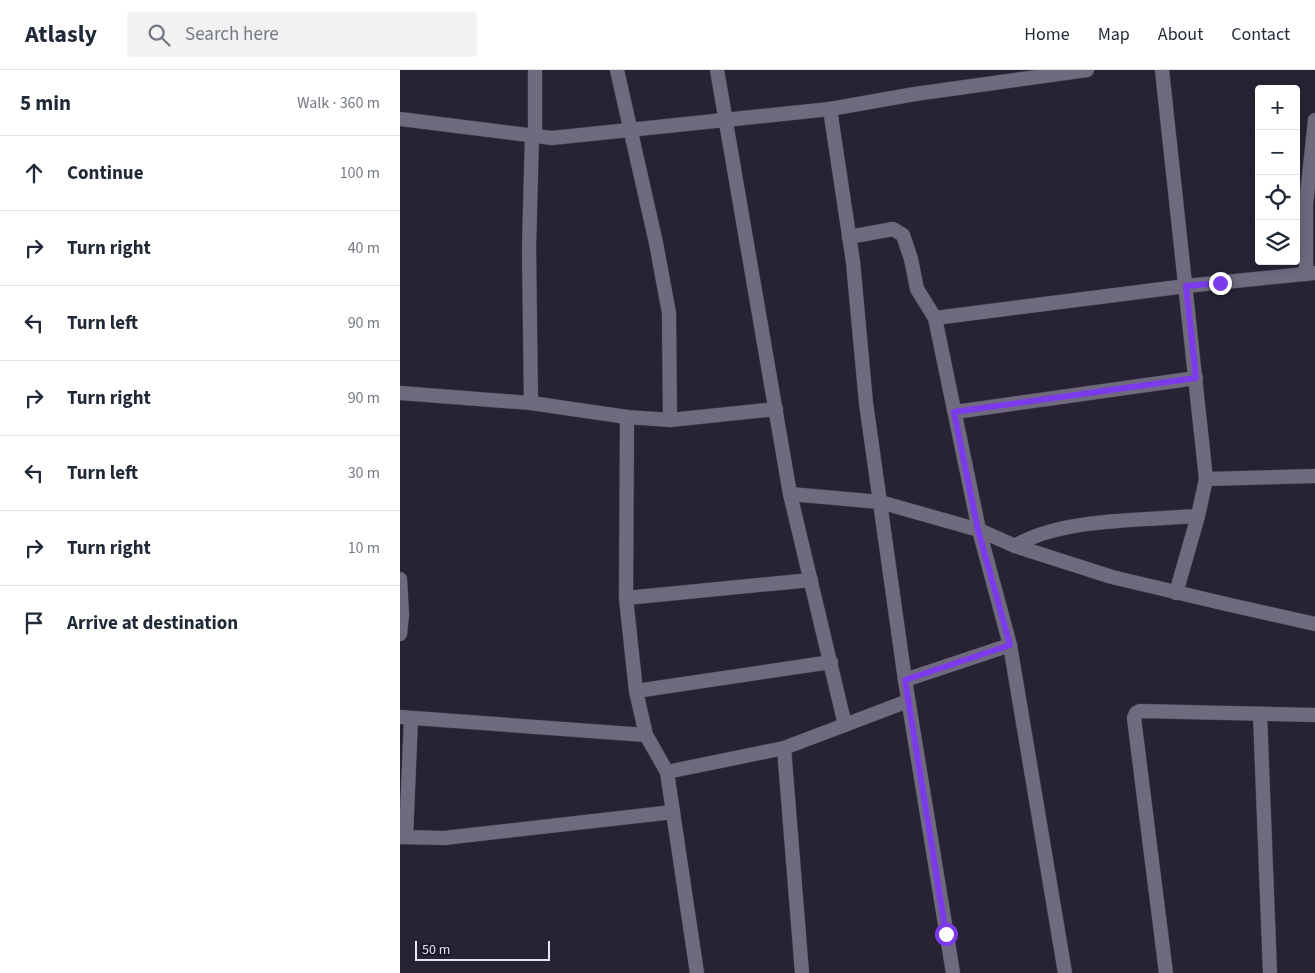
<!DOCTYPE html>
<meta charset="utf-8">
<style>
body{margin:0;font-family:"Source Sans 3",sans-serif;background:#f2f2f3;color:#1f2937}
.controls{position:absolute;right:15px;top:15px;display:grid;overflow:hidden;border-radius:5px;box-shadow:0 2px 12px #0003}
.controls button{width:45px;height:45px;display:grid;place-items:center;padding:0;border:0;border-bottom:1px solid #e0e1e3;background:#fff;color:#1f2937;font:25px sans-serif}
.scale{position:absolute;left:15px;bottom:12px;width:135px;box-sizing:border-box;padding-left:5px;border:2px solid #e8e6f1;border-top:0;font-size:14px;line-height:18px;white-space:nowrap;color:#e8e6f1;-webkit-text-stroke:4px #1d1929;paint-order:stroke}
.stop{position:absolute;width:15px;height:15px;margin:-11px;border:4px solid #7c3aed;border-radius:50%;background:#fff}
.stop.end{background:#7c3aed;border-color:#fff;box-shadow:0 1px 5px #0008}
.list{margin:0;padding:0;list-style:none}
h2{display:flex;justify-content:space-between;align-items:center;height:65px;margin:0;padding:0 20px;font-size:21px}
h2 small{font-size:16px;font-weight:400;color:#747a83}
.list li{display:grid;grid-template-columns:32px 1fr auto;gap:15px;align-items:center;box-sizing:border-box;height:75px;padding:0 20px;border-top:1px solid #e0e1e3}
.list b{display:block;font-size:19px;white-space:nowrap}
.list em{font-size:16px;font-style:normal;color:#747a83}
.icon{flex:none;width:28px;height:28px;fill:none;stroke:currentColor;stroke-width:2;stroke-linecap:round;stroke-linejoin:round}
.map{position:relative;flex:none;width:915px;height:903px;overflow:hidden}
header{display:flex;align-items:center;gap:30px;box-sizing:border-box;height:70px;padding:0 25px;background:#fff;border-bottom:1px solid #e0e1e3}
header strong{font-size:24px}
nav{display:flex;gap:28px;margin-inline-start:auto;font-size:18px}
.search{width:350px;height:45px;background:#f2f2f3;display:flex;align-items:center;gap:12px;box-sizing:border-box;padding:0 18px;border-radius:5px;color:#747a83;font-size:19px}
main{display:flex}
aside{flex:1;background:#fff}
.map>svg:first-child{display:block}
</style>
<header>
<strong>Atlasly</strong>
<div class="search"><svg class="icon" aria-label="search" viewBox="0 0 24 24"><circle cx="10" cy="10" r="6"/><path d="M15 15l6 6"/></svg>Search here</div>
<nav><a>Home</a><a>Map</a><a>About</a><a>Contact</a></nav>
</header>
<main>
<aside>
<h2>5 min<small>Walk · 360 m</small></h2>
<ul class="list">
<li><svg class="icon" aria-label="ahead" viewBox="0 0 24 24"><path d="M12 20V5M6 11l6-6 6 6"/></svg><div><b>Continue</b></div><em>100 m</em></li>
<li><svg class="icon" aria-label="right" viewBox="0 0 24 24"><path d="M7 20v-9h11M14 6l5 5-5 5"/></svg><div><b>Turn right</b></div><em>40 m</em></li>
<li><svg class="icon" aria-label="left" viewBox="0 0 24 24"><path d="M17 20v-9H6M10 6l-5 5 5 5"/></svg><div><b>Turn left</b></div><em>90 m</em></li>
<li><svg class="icon" aria-label="right" viewBox="0 0 24 24"><path d="M7 20v-9h11M14 6l5 5-5 5"/></svg><div><b>Turn right</b></div><em>90 m</em></li>
<li><svg class="icon" aria-label="left" viewBox="0 0 24 24"><path d="M17 20v-9H6M10 6l-5 5 5 5"/></svg><div><b>Turn left</b></div><em>30 m</em></li>
<li><svg class="icon" aria-label="right" viewBox="0 0 24 24"><path d="M7 20v-9h11M14 6l5 5-5 5"/></svg><div><b>Turn right</b></div><em>10 m</em></li>
<li><svg class="icon" aria-label="arrive" viewBox="0 0 24 24"><path d="M6 21V4h12l-3 4 3 4H6"/></svg><div><b>Arrive at destination</b></div></li>
</ul>
</aside>
<div class="map">
<svg width="915" height="903" viewBox="0 0 915 903">
<rect width="100%" height="100%" fill="#272334"/>
<g fill="none" stroke-linecap="round" stroke-linejoin="round">
<defs>
<g id="minor">
<polyline points="217,0 256,173 269,243 270,350"/>
<polyline points="317,0 390,424 445,655"/>
<polyline points="762,0 806,409 798,446 776,523"/>
<polyline points="430,39 453,192 466,333 505,610 553,903"/>
<polyline points="0,49 152,68 430,39 515,24 687,0"/>
<polyline points="135,65 135,0"/>
<polyline points="449,167 493,159 503,165 511,189 517,219 535,248 579,460 610,575 665,903"/>
<polyline points="906,204 906,134 915,50"/>
<polyline points="535,248 786,216 915,203"/>
<polyline points="0,323 131,333 227,347 270,350 376,339"/>
<polyline points="131,333 129,178 132,65"/>
<polyline points="555,342 796,308"/>
<polyline points="227,347 226,528 236,621 246,665 267,702"/>
<polyline points="806,409 915,406"/>
<polyline points="390,424 480,432 579,460 615,476 712,507 826,534 915,554"/>
<path d="M615,476C660,448 746,450 798,446"/>
<polyline points="0,509 2,545 0,564"/>
<polyline points="226,528 411,510"/>
<polyline points="505,610 610,575"/>
<polyline points="236,621 431,592"/>
<polyline points="860,644 870,903"/>
<polyline points="0,647 246,665"/>
<polyline points="384,678 402,903"/>
<polyline points="0,767 44,768 273,742"/>
<polyline points="6,767 11,648"/>
<polyline points="297,903 267,702 384,678 508,631"/>
<polyline points="766,903 734,648 736,643 740,641 915,645"/>
</g>
</defs>
<!-- minor casing -->
<use href="#minor" stroke="#44404e" stroke-width="15"/>
<!-- minor -->
<use href="#minor" stroke="#6f6a7e" stroke-width="14"/>
</g>
<g fill="none" stroke-linecap="round" stroke-linejoin="round">
<!-- route -->
<polyline stroke="#7c3aed" stroke-width="6" points="546,864 505,610 610,575 578,460 554,342 796,308 786,216 820,213"/>
</g>
</svg>
<div class="controls">
<button>+</button>
<button>−</button>
<button><svg class="icon" aria-label="locate" viewBox="0 0 24 24"><circle cx="12" cy="12" r="6"/><path d="M12 2v4M12 18v4M2 12h4M18 12h4"/></svg></button>
<button><svg class="icon" aria-label="layers" viewBox="0 0 24 24"><path d="M12 4l9 5-9 5-9-5zM3 14l9 5 9-5"/></svg></button>
</div>
<div class="scale">50 m</div>
<div class="stop" style="left:546px;top:864px"></div>
<div class="stop end" style="left:820px;top:213px"></div>
</div>
</main>
